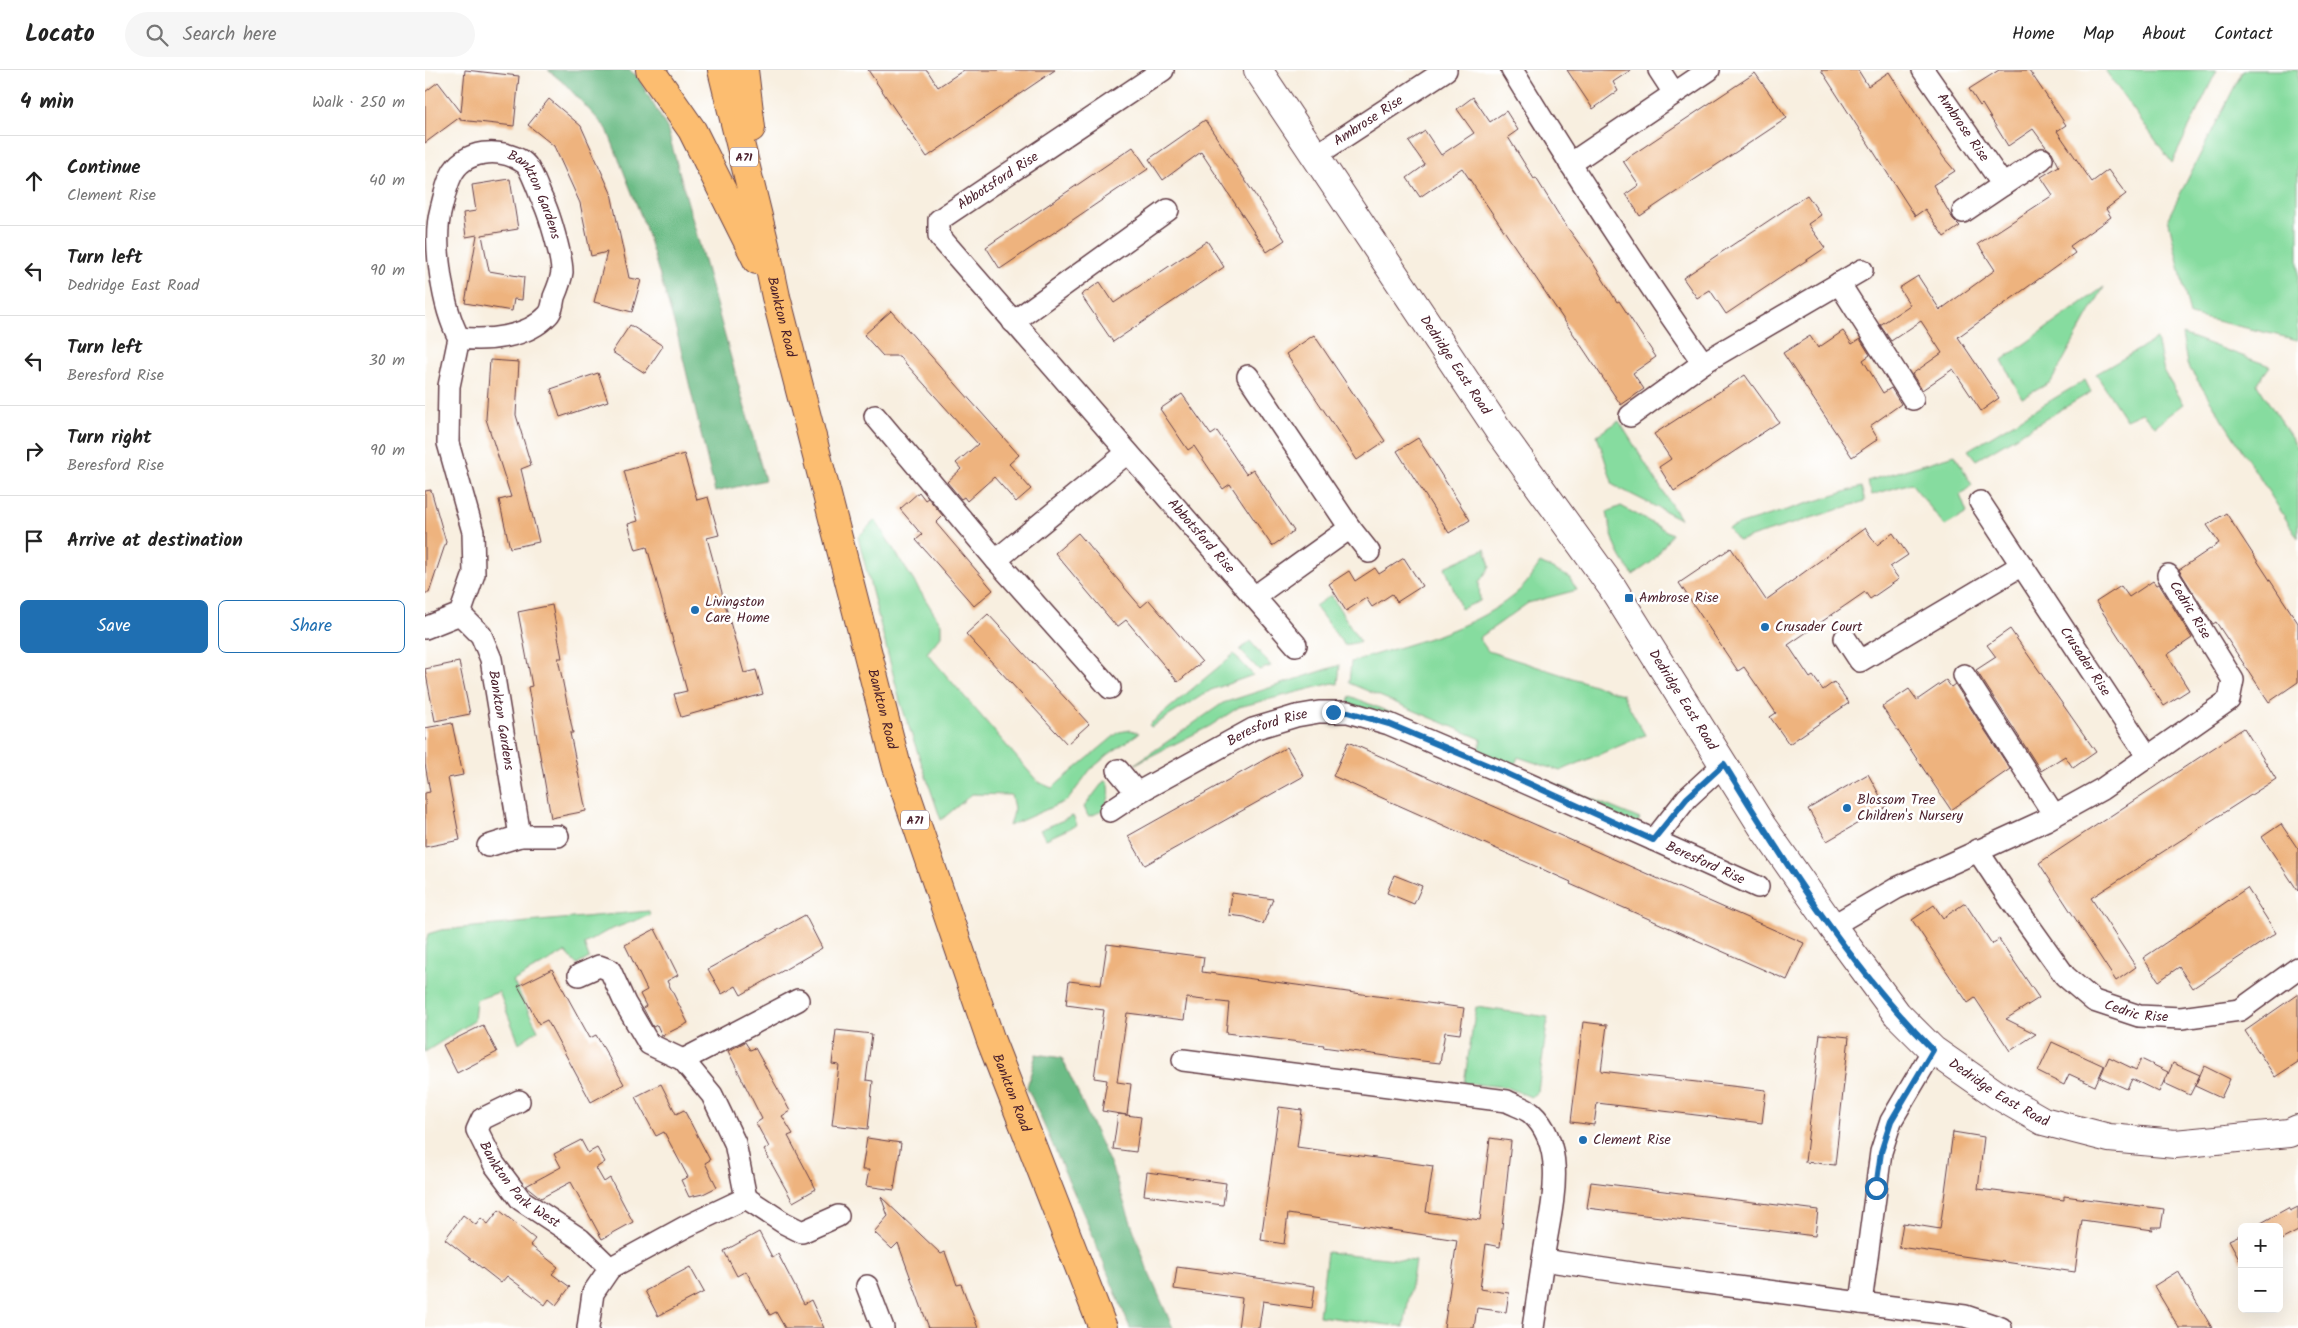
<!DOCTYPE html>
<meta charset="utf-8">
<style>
body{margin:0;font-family:Kalam,sans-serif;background:#f6f6f6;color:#222}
.controls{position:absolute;right:15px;bottom:15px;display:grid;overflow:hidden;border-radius:8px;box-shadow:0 5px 20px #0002}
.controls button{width:45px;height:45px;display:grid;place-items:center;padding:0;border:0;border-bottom:1px solid #e0e0e0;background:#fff;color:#222;font:25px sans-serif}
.stop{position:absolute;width:15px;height:15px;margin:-11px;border:4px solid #1f6fb2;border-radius:50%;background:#fff}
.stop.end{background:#1f6fb2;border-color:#fff;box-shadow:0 1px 5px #0008}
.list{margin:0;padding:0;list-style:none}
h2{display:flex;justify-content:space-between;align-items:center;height:65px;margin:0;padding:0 20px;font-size:21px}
h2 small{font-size:16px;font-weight:400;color:#767676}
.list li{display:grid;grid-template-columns:32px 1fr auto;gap:15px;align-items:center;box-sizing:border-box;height:90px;padding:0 20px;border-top:1px solid #e0e0e0}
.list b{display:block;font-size:19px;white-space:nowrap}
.list p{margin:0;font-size:16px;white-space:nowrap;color:#767676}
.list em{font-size:16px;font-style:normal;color:#767676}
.actions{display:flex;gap:10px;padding:15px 20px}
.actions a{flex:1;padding:11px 0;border:1px solid #1f6fb2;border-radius:8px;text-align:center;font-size:18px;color:#1f6fb2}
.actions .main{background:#1f6fb2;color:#fff}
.icon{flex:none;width:28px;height:28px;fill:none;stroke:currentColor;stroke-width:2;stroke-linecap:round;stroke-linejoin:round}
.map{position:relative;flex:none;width:1873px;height:1258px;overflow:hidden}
header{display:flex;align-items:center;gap:30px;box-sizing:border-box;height:70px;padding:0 25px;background:#fff;border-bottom:1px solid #e0e0e0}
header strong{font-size:24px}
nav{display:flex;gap:28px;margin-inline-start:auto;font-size:18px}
.search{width:350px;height:45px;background:#f6f6f6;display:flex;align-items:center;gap:12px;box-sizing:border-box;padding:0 18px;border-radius:28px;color:#767676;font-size:19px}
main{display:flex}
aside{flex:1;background:#fff}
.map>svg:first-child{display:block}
</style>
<header>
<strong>Locato</strong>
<div class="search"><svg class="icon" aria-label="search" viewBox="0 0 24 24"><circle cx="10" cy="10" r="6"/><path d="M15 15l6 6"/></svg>Search here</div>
<nav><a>Home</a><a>Map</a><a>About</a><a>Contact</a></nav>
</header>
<main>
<aside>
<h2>4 min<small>Walk · 250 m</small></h2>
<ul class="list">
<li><svg class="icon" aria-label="ahead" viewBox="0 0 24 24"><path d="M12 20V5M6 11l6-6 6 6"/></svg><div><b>Continue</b><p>Clement Rise</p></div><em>40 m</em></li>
<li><svg class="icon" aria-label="left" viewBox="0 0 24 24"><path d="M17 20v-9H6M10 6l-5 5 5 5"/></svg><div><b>Turn left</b><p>Dedridge East Road</p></div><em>90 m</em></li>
<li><svg class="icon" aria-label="left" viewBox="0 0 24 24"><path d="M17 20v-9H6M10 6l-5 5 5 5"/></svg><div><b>Turn left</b><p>Beresford Rise</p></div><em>30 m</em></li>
<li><svg class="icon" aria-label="right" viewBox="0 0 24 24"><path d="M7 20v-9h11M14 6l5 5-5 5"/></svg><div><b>Turn right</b><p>Beresford Rise</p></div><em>90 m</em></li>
<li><svg class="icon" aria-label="arrive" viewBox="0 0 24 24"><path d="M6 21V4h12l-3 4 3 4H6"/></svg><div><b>Arrive at destination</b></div></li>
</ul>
<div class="actions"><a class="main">Save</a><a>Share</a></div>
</aside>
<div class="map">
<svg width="1873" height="1258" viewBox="0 0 1873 1258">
<rect width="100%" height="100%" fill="#fff"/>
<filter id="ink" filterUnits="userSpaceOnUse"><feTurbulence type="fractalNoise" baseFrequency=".02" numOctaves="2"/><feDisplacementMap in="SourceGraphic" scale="10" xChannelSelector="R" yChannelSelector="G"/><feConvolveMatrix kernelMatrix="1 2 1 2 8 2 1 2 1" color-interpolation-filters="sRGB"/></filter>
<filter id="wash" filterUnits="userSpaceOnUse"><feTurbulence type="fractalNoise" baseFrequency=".0096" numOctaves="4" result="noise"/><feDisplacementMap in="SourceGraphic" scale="20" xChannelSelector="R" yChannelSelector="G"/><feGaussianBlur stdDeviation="1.12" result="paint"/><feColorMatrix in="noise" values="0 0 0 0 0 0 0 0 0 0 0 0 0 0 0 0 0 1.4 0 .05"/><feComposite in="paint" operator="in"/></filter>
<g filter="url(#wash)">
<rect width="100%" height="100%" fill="#f8efe0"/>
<!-- green -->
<g fill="#86dc9f" stroke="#687e65">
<polygon points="1680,0 1792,0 1747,93"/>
<polygon points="1818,0 1873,0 1873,270 1765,245 1743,148"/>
<polygon points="1679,217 1626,312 1597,328 1577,290"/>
<polygon points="1757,264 1845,296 1832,314 1873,379 1873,468 1762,294"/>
<polygon points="1732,269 1739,302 1759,334 1730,356 1717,343 1701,350 1671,304"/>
<polygon points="1660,310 1666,322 1551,390 1543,380"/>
<polygon points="1194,351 1255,449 1188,415 1172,365"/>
<polygon points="1530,385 1547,415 1535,425 1542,443 1520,456 1486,413 1447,425 1442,411"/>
<polygon points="1436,417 1440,431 1313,471 1303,458"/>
<path d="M1196,436L1247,464L1228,491L1208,505C1190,481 1188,471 1182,442Z"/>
<polygon points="450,450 516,554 516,566 502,583 613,712 627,718 694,662 706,660 714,663 684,684 665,700 643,730 584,756 589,738 586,725 547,724 516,750 475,631 433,467"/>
<polygon points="1060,479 1065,497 1054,512 1055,531 1036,539 1020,497"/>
<path d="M1115,493L1144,507L1152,520L1103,533L1054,568L1063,581L1197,624L1220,665L1135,701L1093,687L1089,697L1215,749L1211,755L923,633L925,626L1054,679L1056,669L924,613L926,592C984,573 1051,561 1097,518C1104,511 1109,501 1115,493Z"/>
<polygon points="906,525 935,572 919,575 890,536"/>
<polygon points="825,571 846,596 834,600 815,580"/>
<polygon points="809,584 828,605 786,620 726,657 724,655"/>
<polygon points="915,595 913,614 908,613 814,637 785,656 710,694 798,633"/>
<path d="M679,711L683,712C688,727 680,744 663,746L659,737Z"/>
<polygon points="648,746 652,755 621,769 615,760"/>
<polygon points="224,841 225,845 182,861 159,874 164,888 152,895 140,882 88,911 113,960 94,973 74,922 51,930 49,951 0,982 0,877 3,864 16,860"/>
<polygon points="1051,937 1123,947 1113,1021 1106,1027 1081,1017 1039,1013"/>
<polygon points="902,1182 990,1191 979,1257 894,1246"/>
</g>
<!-- forest -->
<g fill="#6cbc86" stroke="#5b6e58">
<polygon points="123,0 204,0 212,6 242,58 340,410 290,422 252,263 220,156 182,59 140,14"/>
<polygon points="611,984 637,988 687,1098 723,1201 748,1258 705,1258 662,1152 602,1017"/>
</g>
<g id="blocks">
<!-- building -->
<g fill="#eeb37e">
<polygon points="40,0 94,6 89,56 35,50 35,47 0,73 0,22 13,12 36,42"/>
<polygon points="443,0 502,0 513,17 539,0 630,0 502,87"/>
<polygon points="1142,0 1206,0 1188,12 1193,21 1168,39"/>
<polygon points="1396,0 1433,0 1443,16 1464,2 1519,88 1530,101 1508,115 1528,149 1535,156 1519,167 1500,139 1490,146"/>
<polygon points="1574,0 1604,0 1641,55 1632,61 1667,112 1683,100 1701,124 1681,139 1686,147 1645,176 1650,183 1533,267 1574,328 1556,341 1528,299 1497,320 1487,304 1517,283 1496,251 1466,271 1455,255 1485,235 1474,218 1493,206 1515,240 1570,200 1553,174 1628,125 1616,107 1634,96 1627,82 1621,77 1608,59 1583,76 1557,34 1555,36 1544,19"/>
<polygon points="1330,3 1362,48 1215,146 1201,124 1214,115 1198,91"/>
<polygon points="1048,27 1065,52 1081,41 1093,60 1083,67 1109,109 1111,108 1137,150 1166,190 1192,232 1194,231 1231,287 1208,303 1219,319 1196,335 1037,98 995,127 982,108 1000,95 984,72 1000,61 1016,85 1049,63 1032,39"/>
<polygon points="124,29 156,56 186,123 204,208 216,210 207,242 169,232 182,182 166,186 155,133 129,76 103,55"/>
<polygon points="780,50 860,170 842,182 776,82 738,110 724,89"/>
<polygon points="708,77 723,99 575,199 561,177"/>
<polygon points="85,109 93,159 57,165 64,201 99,207 97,230 89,229 87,241 40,233 52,165 41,167 38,143 51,141 47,115"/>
<polygon points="1382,125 1396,145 1383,154 1400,178 1301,244 1285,220 1272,228 1258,208"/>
<polygon points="782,171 799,197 688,272 656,225 675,212 689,233"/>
<polygon points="466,241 594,385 584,394 606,419 591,432 569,407 542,431 539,427 536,429 522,412 536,399 531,393 553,374 474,286 458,286 439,265"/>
<polygon points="205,255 238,276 220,303 187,282"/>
<polygon points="1418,261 1427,274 1435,269 1445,285 1438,290 1458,323 1466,318 1476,334 1445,356 1453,369 1427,387 1358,283 1385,266 1393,278"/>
<polygon points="889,265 960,371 932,390 861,284"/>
<polygon points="65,290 94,292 91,345 106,395 96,399 114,472 85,478 74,430 86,427 61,349"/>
<polygon points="173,303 183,331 135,347 126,319"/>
<polygon points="1320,305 1354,352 1249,421 1234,397 1246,389 1229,364"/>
<polygon points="757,324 786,365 792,361 821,404 828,399 869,461 847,476 805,414 798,419 769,376 763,380 735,339"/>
<polygon points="993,368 1045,450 1024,463 972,381"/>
<polygon points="259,384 272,430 283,427 294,465 282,468 319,603 331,600 338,624 256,647 249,624 262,621 222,477 211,480 203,454 213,451 199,401"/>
<polygon points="6,420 21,472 4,523 0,523 0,421"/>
<polygon points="494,422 500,430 503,428 518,446 511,453 568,520 549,536 491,470 497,465 475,439"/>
<polygon points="1801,443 1873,553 1873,612 1844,632 1791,552 1788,554 1754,500 1794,473 1782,455"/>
<polygon points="1440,458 1452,475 1468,463 1483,485 1465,497 1474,509 1445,529 1440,522 1363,575 1385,608 1388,606 1398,620 1409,612 1424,633 1364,674 1345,647 1351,643 1319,597 1313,601 1254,513 1306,478 1341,530"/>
<polygon points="653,463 716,537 724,530 777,592 753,612 701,550 692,557 630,483"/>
<polygon points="979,488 997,516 972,532 967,524 947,537 941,528 921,541 904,514 924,501 930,511 950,498 954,504"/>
<polygon points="1728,511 1731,515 1734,514 1767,568 1742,585 1764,620 1739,636 1671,532 1696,516 1704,527"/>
<polygon points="127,535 137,588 133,588 148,663 145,663 161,741 126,748 103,617 107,616 93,542"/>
<polygon points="563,544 664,654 642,674 541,564"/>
<polygon points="1585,559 1671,682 1648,698 1640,686 1616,701 1551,600 1571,587 1562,575"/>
<polygon points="34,592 45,644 10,651 0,599"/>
<polygon points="1521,610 1526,617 1530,614 1585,699 1526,740 1457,637 1484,619 1492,630"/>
<polygon points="27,653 38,705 23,708 35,770 0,777 0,723 5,722 0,694 0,658"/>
<polygon points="1819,658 1851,709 1666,828 1711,897 1691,911 1614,793"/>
<polygon points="923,672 1379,873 1362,910 1145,814 1146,812 908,706"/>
<polygon points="862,677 879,706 720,795 703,766"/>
<polygon points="1443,704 1461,737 1402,771 1383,739"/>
<polygon points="1856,754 1873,779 1873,821 1837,767"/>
<polygon points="969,805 997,816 989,834 962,823"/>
<polygon points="1822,818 1851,863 1768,918 1754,897 1734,911 1718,888"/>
<polygon points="807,823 848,829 838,854 820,847 804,845"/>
<polygon points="1540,833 1567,874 1574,869 1614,928 1581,949 1611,964 1585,981 1550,928 1543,933 1487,850 1509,835 1518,848"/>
<polygon points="380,845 397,878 316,925 311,916 297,924 283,899"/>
<polygon points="230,859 253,905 242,911 263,953 237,966 232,955 228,957 218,938 221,936 215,924 222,920 200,875"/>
<polygon points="682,874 779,887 777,902 1039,938 1035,964 1020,962 1015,993 997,991 898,977 899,975 801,963 804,933 762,928 759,950 702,943 692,1012 706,1014 702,1045 677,1041 682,1010 669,1008 679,940 641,935 644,911 676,915"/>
<polygon points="127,899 165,968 171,965 199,1014 166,1032 122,950 114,954 93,916"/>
<polygon points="1873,924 1873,992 1850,1007 1820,961"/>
<polygon points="1158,952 1182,955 1176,1001 1341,1020 1337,1053 1172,1033 1169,1055 1146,1052"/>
<polygon points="58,955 72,982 32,1003 18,975"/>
<polygon points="411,960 447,964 441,1010 448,1011 443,1059 407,1055 414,995 407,994"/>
<polygon points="1395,964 1424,967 1410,1095 1380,1092"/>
<polygon points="320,972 325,980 330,978 365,1041 357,1046 368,1064 363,1066 391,1119 368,1132 339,1080 344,1077 331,1053 337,1049 303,981"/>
<polygon points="1627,972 1679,996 1670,1016 1644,1004 1639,1015 1613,1002"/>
<polygon points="1684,987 1711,1000 1716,989 1743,1002 1734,1022 1707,1009 1702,1019 1675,1007"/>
<polygon points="1748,993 1775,1005 1765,1025 1739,1013"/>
<polygon points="1779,996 1805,1009 1796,1028 1770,1016"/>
<polygon points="236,1014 251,1044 259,1040 285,1090 280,1093 292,1117 278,1124 264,1127 256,1110 263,1107 239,1062 231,1066 210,1027"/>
<polygon points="854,1037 877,1040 872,1077 1008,1096 1001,1142 1055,1150 1065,1068 1086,1071 1075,1177 1061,1174 1055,1219 1084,1223 1081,1242 1052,1238 1049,1258 1019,1258 1032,1170 863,1144 859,1174 836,1170"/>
<polygon points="693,1044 716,1047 711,1082 688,1079"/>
<polygon points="1528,1062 1559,1067 1553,1119 1639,1130 1639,1126 1739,1139 1736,1157 1726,1157 1728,1160 1657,1150 1650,1202 1474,1177 1478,1153 1515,1159"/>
<polygon points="442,1068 476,1073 469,1120 441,1116 444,1100 437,1100"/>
<polygon points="156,1070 163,1083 172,1078 180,1092 171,1098 179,1112 185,1108 208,1152 177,1169 146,1112 116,1128 101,1116 136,1097 129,1084"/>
<polygon points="722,1102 801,1113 798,1135 719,1125"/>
<polygon points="1166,1112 1393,1140 1390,1166 1162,1138"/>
<polygon points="456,1127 516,1184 520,1182 532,1215 536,1214 553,1258 504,1258 473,1173 467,1179 449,1162 463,1146"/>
<polygon points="1873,1137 1873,1161 1854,1171 1854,1157 1829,1157 1863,1138 1865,1141"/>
<polygon points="74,1140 110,1169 105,1175 133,1197 127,1204 145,1217 131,1235 124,1229 120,1235 82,1206 76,1213 20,1169 38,1145 51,1155 56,1148 63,1154"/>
<polygon points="334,1162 347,1187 353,1184 379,1234 386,1230 399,1258 360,1258 351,1242 345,1245 321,1201 312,1206 299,1181"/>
<polygon points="1817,1164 1817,1191 1816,1192 1804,1170"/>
<polygon points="265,1197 279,1222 233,1246 220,1221"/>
<polygon points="752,1197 890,1216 887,1238 838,1231 834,1258 813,1258 817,1228 749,1219"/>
<polygon points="1753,1201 1766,1223 1787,1258 1754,1258 1729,1216"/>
</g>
</g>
</g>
<g filter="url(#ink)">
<use href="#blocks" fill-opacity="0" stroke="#643e46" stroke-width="1"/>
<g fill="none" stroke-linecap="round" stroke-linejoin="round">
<defs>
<g id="minor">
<path id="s1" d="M738,0L514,150V166L871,575"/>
<path d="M1087,0C1148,100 1211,197 1278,293L1437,200"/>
<polyline points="1234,0 1249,23"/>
<path id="s2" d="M1498,0L1578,115L1617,89"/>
<path id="s3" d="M890,86L1021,0"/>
<polyline points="1145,94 1284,0"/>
<polyline points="1538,142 1578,115"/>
<polyline points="1414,213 1488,329"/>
<polyline points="588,252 743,140"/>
<polyline points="823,306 925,458 829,527"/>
<polyline points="450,346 571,490"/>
<polyline points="1205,346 1278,293"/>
<path id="s4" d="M1555,432L1723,687"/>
<polyline points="925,458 944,482"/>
<path id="s5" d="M35,544L56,565L66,589L95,766H133"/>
<path id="s6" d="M0,558L35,544L49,504L48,462L23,373L24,316L34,268C18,239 7,172 16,139C19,128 21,116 26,106C38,79 76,77 98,92C105,96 113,120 117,129C124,142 137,187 137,202C136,210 132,220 129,227C128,233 127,241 123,245C102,268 63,271 34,268"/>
<polyline points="1420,568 1435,591 1597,495"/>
<polyline points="1539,605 1629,745"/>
<polyline points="685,618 571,490 702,383"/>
<path id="s7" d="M1299,694L1262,728L1229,770L1333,817"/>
<polyline points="693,700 712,723"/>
<path id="s8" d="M685,741L712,723L828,659L871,646L894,642H923L964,654L1074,701L1229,770"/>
<polyline points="63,776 95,766"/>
<path id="s9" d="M1552,780L1580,822L1640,906L1669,931L1714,946L1756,948L1815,940L1873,898"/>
<polyline points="1407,856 1472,818 1621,750 1677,719 1804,630 1808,610 1743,505"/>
<polyline points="154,905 174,896 185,900 200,933 224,974 258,990 287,1025 310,1073 321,1128 260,1157 185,1198"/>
<polyline points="1508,980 1466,1051 1456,1082 1436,1233 1540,1246 1576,1258"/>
<polyline points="258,990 373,930"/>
<path d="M758,990L1082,1031C1089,1035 1100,1038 1106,1043C1146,1079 1124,1144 1118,1190"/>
<path id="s10" d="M94,1031L57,1049L52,1060L69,1094L96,1130L155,1169L185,1198L168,1223L163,1258"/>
<polyline points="321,1128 359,1153 377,1162 413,1146"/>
<polyline points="442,1216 458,1258"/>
<polyline points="1108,1258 1118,1190 1220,1205 1436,1233"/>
</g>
<g id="tertiary">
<path id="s11" d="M833,0L1072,358L1187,517L1337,756L1407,856L1472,944L1508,980L1571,1024L1618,1051L1684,1068L1750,1074L1864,1063L1873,1059"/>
</g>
<g id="primary">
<polyline points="225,0 267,60 332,190"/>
<path id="s12" d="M297,0L340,175L351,227L472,697L566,971L678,1258"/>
<polyline points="319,0 326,58"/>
</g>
</defs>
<!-- minor casing -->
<use href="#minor" stroke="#643e46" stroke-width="24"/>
<!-- tertiary casing -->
<use href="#tertiary" stroke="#643e46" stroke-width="30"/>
<!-- primary casing -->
<use href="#primary" stroke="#643e46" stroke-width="30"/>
<!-- minor -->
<use href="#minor" stroke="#fff" stroke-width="21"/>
<!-- tertiary -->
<use href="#tertiary" stroke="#fff" stroke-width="28"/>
<!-- primary -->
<use href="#primary" stroke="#fcbd6f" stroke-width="28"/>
</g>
</g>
<g fill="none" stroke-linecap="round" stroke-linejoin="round" filter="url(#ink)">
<!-- route -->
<path stroke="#1f6fb2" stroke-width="6" d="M908,642H923L964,654L1074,700L1228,770L1262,728L1299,694C1359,792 1427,899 1508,980L1466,1051L1456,1082L1451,1118"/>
</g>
<!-- markers -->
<g fill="#1f6fb2" stroke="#fff" stroke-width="2">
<rect x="1199" y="523" width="10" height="10" rx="2.5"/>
<circle cx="270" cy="540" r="5"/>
<circle cx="1340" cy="557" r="5"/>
<circle cx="1422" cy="738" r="5"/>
<circle cx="1158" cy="1070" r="5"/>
</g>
<g text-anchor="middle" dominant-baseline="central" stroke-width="5" stroke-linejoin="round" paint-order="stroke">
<!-- shield labels -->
<g fill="#fff" stroke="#80626b" stroke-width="1">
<rect x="305" y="77.5" width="28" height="19" rx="4"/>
<rect x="476" y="740.5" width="28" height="19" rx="4"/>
</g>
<g font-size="12" font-weight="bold" fill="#4a1f2b">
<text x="319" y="87">A71</text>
<text x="490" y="750">A71</text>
</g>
<!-- street labels -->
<g font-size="14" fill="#4a1f2b" stroke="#fff">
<text stroke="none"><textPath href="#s3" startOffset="64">Ambrose Rise</textPath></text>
<text stroke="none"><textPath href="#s2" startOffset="70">Ambrose Rise</textPath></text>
<text transform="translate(573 111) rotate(-33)">Abbotsford Rise</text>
<text stroke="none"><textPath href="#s6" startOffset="604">Bankton Gardens</textPath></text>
<text stroke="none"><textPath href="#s12" startOffset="254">Bankton Road</textPath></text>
<text stroke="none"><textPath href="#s11" startOffset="355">Dedridge East Road</textPath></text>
<text stroke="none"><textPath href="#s1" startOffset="684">Abbotsford Rise</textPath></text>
<text transform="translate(1765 540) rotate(58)">Cedric Rise</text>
<text stroke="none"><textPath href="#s4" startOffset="191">Crusader Rise</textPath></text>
<text stroke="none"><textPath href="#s11" startOffset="760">Dedridge East Road</textPath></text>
<text stroke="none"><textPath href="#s12" startOffset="659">Bankton Road</textPath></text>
<text stroke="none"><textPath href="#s5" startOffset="118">Bankton Gardens</textPath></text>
<text stroke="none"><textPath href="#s8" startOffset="179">Beresford Rise</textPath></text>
<text stroke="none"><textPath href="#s7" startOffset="160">Beresford Rise</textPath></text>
<text stroke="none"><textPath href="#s9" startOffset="236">Cedric Rise</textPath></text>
<text stroke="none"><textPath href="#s11" startOffset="1270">Dedridge East Road</textPath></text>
<text stroke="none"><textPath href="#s12" startOffset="1064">Bankton Road</textPath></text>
<text stroke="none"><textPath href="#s10" startOffset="124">Bankton Park West</textPath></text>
</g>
<!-- poi labels -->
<g font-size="14" fill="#4a1f2b" stroke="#fff" text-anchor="start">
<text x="1214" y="528">Ambrose Rise</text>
<text x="280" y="532">Livingston<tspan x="280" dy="16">Care Home</tspan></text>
<text x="1350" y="557">Crusader Court</text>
<text x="1432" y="730">Blossom Tree<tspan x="1432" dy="16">Children's Nursery</tspan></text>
<text x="1168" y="1070">Clement Rise</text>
</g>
</g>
</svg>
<div class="controls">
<button>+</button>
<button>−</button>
</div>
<div class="stop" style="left:1451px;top:1118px"></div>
<div class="stop end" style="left:908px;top:642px"></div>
</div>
</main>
